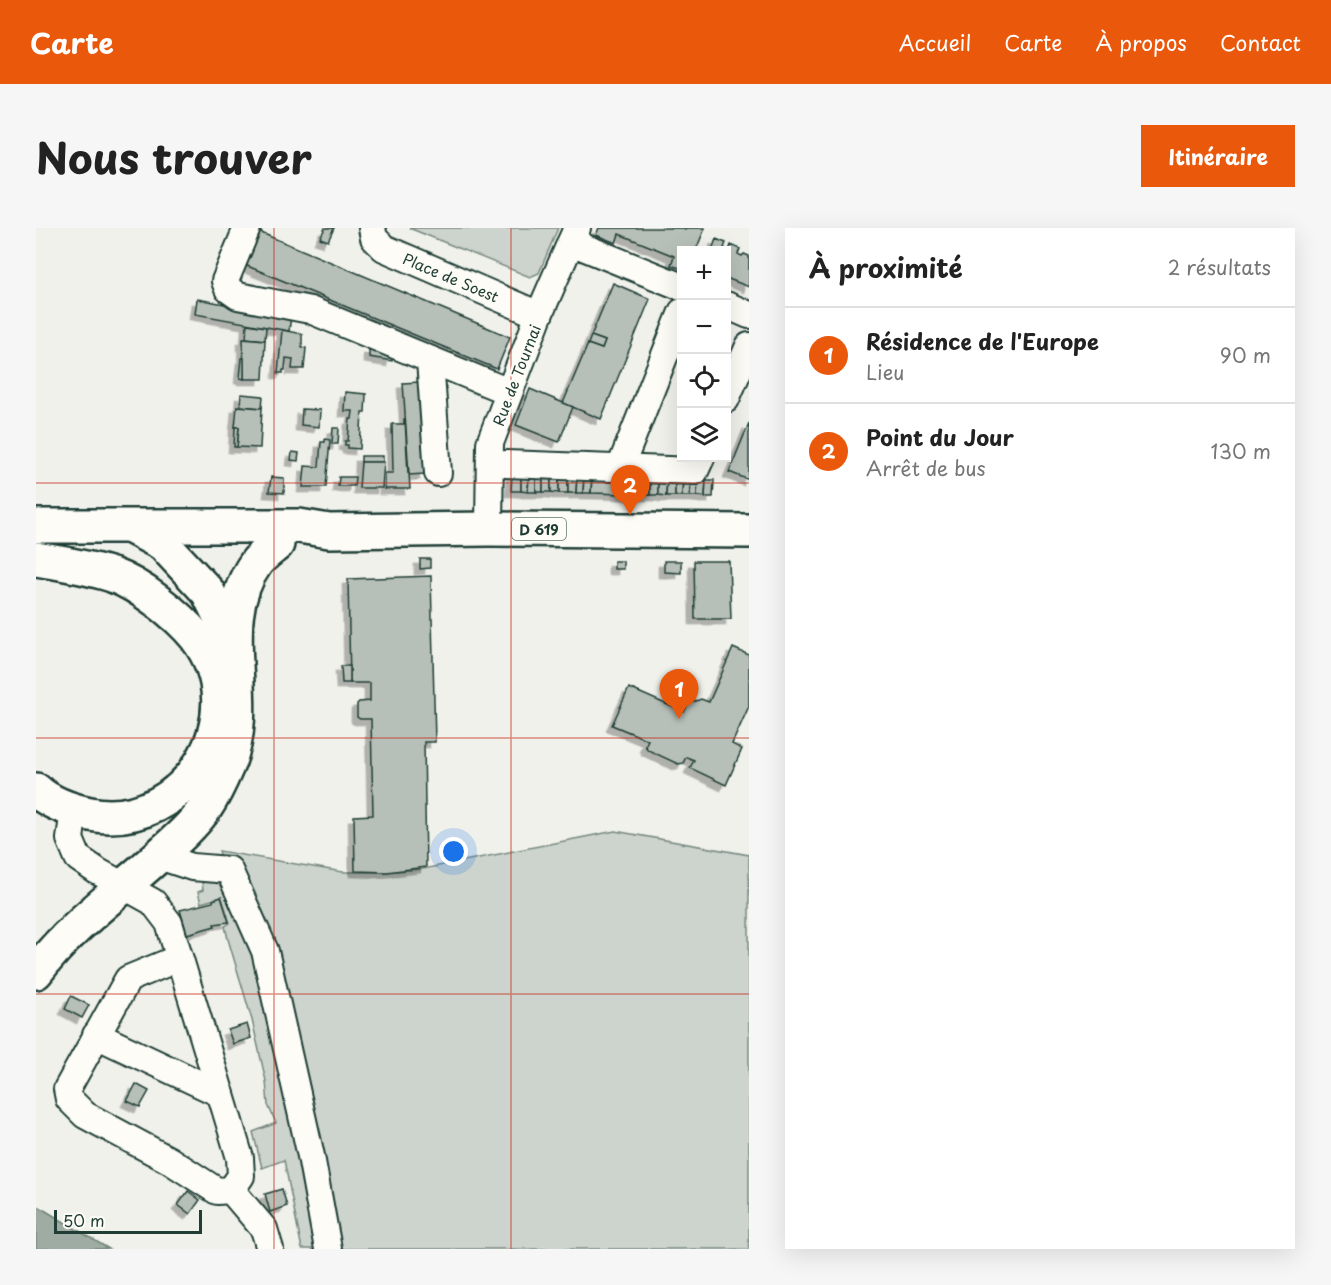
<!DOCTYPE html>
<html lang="fr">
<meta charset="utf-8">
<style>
body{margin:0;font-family:"Playpen Sans",sans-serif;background:#f6f6f6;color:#222}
.controls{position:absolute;right:18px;top:18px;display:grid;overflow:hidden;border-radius:0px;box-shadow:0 6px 24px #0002}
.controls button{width:54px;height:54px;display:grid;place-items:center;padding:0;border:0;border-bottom:2px solid #e0e0e0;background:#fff;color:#222;font:30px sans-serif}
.scale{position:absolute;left:18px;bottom:15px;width:148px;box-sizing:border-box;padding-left:6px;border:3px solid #1f3d34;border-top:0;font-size:16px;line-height:21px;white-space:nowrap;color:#1f3d34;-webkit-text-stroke:4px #fdfcf7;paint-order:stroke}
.you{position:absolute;left:418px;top:624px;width:21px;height:21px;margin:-15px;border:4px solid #fff;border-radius:50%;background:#1a73e8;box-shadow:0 0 0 9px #1a73e833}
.badge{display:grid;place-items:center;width:39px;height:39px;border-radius:50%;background:#ea580c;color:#fff;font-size:20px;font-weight:700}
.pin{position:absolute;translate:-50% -50px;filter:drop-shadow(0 2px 3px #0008)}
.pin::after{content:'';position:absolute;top:32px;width:21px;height:18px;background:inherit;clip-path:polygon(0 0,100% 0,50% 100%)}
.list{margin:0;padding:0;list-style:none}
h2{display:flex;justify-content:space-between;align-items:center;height:78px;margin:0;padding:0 24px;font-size:26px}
h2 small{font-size:20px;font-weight:400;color:#767676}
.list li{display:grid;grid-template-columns:39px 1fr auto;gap:18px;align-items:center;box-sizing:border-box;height:96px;padding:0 24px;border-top:2px solid #e0e0e0}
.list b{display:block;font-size:22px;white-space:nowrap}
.list p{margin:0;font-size:20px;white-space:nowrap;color:#767676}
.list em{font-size:20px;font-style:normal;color:#767676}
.icon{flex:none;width:33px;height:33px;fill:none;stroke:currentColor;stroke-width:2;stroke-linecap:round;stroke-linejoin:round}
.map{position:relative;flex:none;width:713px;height:1021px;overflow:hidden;border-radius:0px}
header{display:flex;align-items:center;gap:36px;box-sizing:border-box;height:84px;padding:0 30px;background:#ea580c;color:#fff}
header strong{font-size:28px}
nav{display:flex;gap:33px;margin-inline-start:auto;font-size:21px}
.intro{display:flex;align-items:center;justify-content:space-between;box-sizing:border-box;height:144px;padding:0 36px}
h1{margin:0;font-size:42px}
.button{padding:15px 27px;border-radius:0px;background:#ea580c;color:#fff;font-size:21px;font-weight:700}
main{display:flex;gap:36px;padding:0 36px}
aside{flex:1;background:#fff;border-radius:0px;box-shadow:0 6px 24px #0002}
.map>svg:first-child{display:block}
</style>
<header>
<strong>Carte</strong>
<nav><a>Accueil</a><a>Carte</a><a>À propos</a><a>Contact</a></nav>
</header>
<div class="intro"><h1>Nous trouver</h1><a class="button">Itinéraire</a></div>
<main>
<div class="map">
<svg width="713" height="1021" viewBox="0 0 713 1021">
<defs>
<filter id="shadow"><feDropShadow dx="-5.5" dy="5.5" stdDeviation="0" flood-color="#0004"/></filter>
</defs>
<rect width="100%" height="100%" fill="#f0f1eb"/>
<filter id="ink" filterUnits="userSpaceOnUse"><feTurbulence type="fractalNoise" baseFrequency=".0167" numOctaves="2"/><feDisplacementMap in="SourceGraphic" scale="12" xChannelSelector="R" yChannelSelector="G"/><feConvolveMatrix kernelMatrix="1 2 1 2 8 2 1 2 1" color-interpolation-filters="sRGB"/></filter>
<g filter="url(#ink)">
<!-- green -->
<g fill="#cdd3cd" stroke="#768880" stroke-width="1.5">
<polygon points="373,0 522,0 503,45 494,49"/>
<polygon points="579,603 713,627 713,1021 266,1021 248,932 226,940 217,904 240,895 232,877 230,853 216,792 192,711 189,698 194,695 186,669 165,675 162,664 167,662 166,654 191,648 183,623 307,644 348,644 387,641"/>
</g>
<!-- water -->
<polygon fill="#9faca4" stroke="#6c8077" stroke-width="1.5" points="0,977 73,1021 0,1021"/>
<!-- building -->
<g fill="#b6bfb8" stroke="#1f3d34" stroke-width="1.5" filter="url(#shadow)">
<polygon points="289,0 298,0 292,13 284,10"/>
<polygon points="563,0 645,0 649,2 650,0 669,0 660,22 646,22 646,41 635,37 638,28 583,6 580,15 560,7"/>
<polygon points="223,4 474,109 461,141 209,37"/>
<polygon points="680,11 690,15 688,20 693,23 695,17 704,21 702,26 706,28 708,26 713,28 713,59 690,50 690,22 676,22"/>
<polygon points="577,55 614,71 565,191 527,175 552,116 566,121 569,113 555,108"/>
<polygon points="161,71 255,88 253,103 159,86"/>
<polygon points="211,96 230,99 229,112 210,110"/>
<polygon points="246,102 266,106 266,119 270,120 268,141 256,141 257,131 250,130 249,142 247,142 247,145 242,145"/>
<polygon points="555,108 569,113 566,121 552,116"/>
<polygon points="207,110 229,112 227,151 208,151"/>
<polygon points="333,120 357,125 356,133 333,129"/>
<polygon points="206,130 208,130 208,151 204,150"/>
<polygon points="383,154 389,246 373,247 367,155"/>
<polygon points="494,161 537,179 523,214 480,197"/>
<polygon points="309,164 330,166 329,184 326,184 324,221 312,220 312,217 309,217 309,213 312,213 314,191 316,191 317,183 308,183"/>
<polygon points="205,166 227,168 226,180 204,178"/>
<polygon points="201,178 226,180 224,220 201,219 203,199 199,199"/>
<polygon points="266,181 284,182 283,199 265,197"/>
<polygon points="368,191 369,191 372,245 373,245 374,261 349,261 349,245 357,245 356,196 368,196"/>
<polygon points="713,195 713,252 693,244"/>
<polygon points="199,199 203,199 201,219 198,219"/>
<polygon points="297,200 303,200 302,216 296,216"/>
<polygon points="289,211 294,212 290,259 267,259 269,238 283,239 285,214 289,214"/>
<polygon points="256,224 263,225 262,233 255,232"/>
<rect x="325" y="228" width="22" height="6"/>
<polygon points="325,234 348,234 346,260 323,260"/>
<polygon points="476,245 485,246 485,263 475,263"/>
<polygon points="485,246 493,246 492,264 485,263"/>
<polygon points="493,246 500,246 500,264 492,264"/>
<polygon points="500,246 507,247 507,264 500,264"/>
<rect x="507" y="247" width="8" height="17"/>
<polygon points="515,247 523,247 523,265 515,264"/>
<rect x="523" y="247" width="9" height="18"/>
<polygon points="532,247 541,248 540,265 532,265"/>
<polygon points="541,248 548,248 547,265 540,265"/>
<polygon points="548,248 556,248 555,265 547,265"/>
<polygon points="556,248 589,249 588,266 555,265"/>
<polygon points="235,249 248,250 248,265 233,264"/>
<polygon points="303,249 319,249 318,258 302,258"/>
<polygon points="589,249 597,249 597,267 588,266"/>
<polygon points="597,249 605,250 605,267 597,267"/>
<rect x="605" y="250" width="9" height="17"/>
<rect x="614" y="250" width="8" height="17"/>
<polygon points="622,250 631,250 630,268 622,267"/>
<polygon points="631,250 639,251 639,268 630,268"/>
<polygon points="639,251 647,251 646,268 639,268"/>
<polygon points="647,251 655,251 654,268 646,268"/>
<polygon points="655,251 662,251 661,268 654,268"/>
<polygon points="662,251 670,252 669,269 661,268"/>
<polygon points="670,252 678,252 677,269 669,269"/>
<polygon points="384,331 394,331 394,340 384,341"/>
<rect x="578" y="333" width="9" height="8"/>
<polygon points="628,333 645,333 645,345 628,344"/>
<polygon points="658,333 693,333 695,391 659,391"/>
<polygon points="395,348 399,514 388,514 390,639 351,644 319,643 318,588 337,587 335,491 324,491 321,489 321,476 323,474 334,473 334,455 314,455 312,351"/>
<polygon points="697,420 713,427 713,478 696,516 706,521 690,557 654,540 658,532 650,529 647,535 642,536 612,522 609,518 612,512 576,497 593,460 648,484 652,476 665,471 673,474"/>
<polygon points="305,438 314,438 314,455 306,455"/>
<polygon points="185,669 193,694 178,696 179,698 151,706 144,682 177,674 177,672"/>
<polygon points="35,768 53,777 46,790 29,781"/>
<polygon points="211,796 215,810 197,816 192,802"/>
<polygon points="100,856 113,863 104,879 91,873"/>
<polygon points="246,961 251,978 234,984 229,966"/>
<polygon points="152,963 164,972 154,986 142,977"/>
</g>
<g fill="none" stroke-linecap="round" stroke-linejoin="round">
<defs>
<g id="minor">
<polyline points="211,0 189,53 192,61 202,68 274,82 473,164"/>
<polyline points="336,0 338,10 348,20 503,87"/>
<polyline points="535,14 646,59"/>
<polyline points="690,77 713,87"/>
<polyline points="394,132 402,245"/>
<polyline points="690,171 713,118"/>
<polyline points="470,236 659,243 665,230"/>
<polyline points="584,240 646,84"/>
<polyline points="453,301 454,215 503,87 541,0"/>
<polyline points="38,582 34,611 42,630 61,643 117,674 133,695 204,930 205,948 195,962 181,963 133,932 49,887 33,871 31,861 92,751 143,730"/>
<polyline points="123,628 156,639 193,642 229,723 275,928 292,1021"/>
<polyline points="60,807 185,866"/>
<polyline points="195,962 228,1001 234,1021"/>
</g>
<g id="major">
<polyline points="0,298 263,298 293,303 453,301 713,303"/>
<path d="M0,331C26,335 51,339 76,347C104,357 141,386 160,409C221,487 150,604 54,586C34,582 15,576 0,562"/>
</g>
<g id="highway">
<polyline points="95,299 127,316 172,364 198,417"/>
<path d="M0,744C35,697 87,661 129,622C144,609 159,595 170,579C178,567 185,552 191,538C220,473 176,396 220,335C225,328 234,322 241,316"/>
</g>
</defs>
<!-- minor casing -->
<use href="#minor" stroke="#1f3d34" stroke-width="30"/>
<!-- major casing -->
<use href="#major" stroke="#1f3d34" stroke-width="38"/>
<!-- highway casing -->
<use href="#highway" stroke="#1f3d34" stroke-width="38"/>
<!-- minor -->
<use href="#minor" stroke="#fdfcf7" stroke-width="26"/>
<!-- major -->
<use href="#major" stroke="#fdfcf7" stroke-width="33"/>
<!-- highway -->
<use href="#highway" stroke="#fdfcf7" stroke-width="33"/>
</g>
</g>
<!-- grid -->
<path fill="none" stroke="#c8321e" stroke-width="1.5" stroke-opacity="0.55" d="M238,0V1021M475,0V1021M0,255H713M0,510H713M0,766H713"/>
<g text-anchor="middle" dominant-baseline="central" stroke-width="5" stroke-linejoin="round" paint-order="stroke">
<!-- shield labels -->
<rect fill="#fdfcf7" stroke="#62766e" stroke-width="1.5" x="476" y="290" width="54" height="22" rx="4.5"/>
<g font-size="14" font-weight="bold" fill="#1f3d34">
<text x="503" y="301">D 619</text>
</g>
<!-- street labels -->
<g font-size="15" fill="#1f3d34" stroke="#fdfcf7">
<text transform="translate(415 49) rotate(23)">Place de Soest</text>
<text transform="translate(480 147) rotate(-69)">Rue de Tournai</text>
</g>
</g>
</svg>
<div class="controls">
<button>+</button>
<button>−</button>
<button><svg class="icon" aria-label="locate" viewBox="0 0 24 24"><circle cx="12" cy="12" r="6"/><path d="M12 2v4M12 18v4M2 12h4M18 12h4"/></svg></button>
<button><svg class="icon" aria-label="layers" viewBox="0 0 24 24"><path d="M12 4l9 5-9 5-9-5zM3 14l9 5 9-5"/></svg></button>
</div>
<div class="scale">50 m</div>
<div class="you"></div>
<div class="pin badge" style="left:643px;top:491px">1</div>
<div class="pin badge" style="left:594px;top:287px">2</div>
</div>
<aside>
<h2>À proximité<small>2 résultats</small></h2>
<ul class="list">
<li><span class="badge">1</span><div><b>Résidence de l'Europe</b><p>Lieu</p></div><em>90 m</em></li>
<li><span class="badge">2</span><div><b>Point du Jour</b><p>Arrêt de bus</p></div><em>130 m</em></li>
</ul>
</aside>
</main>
